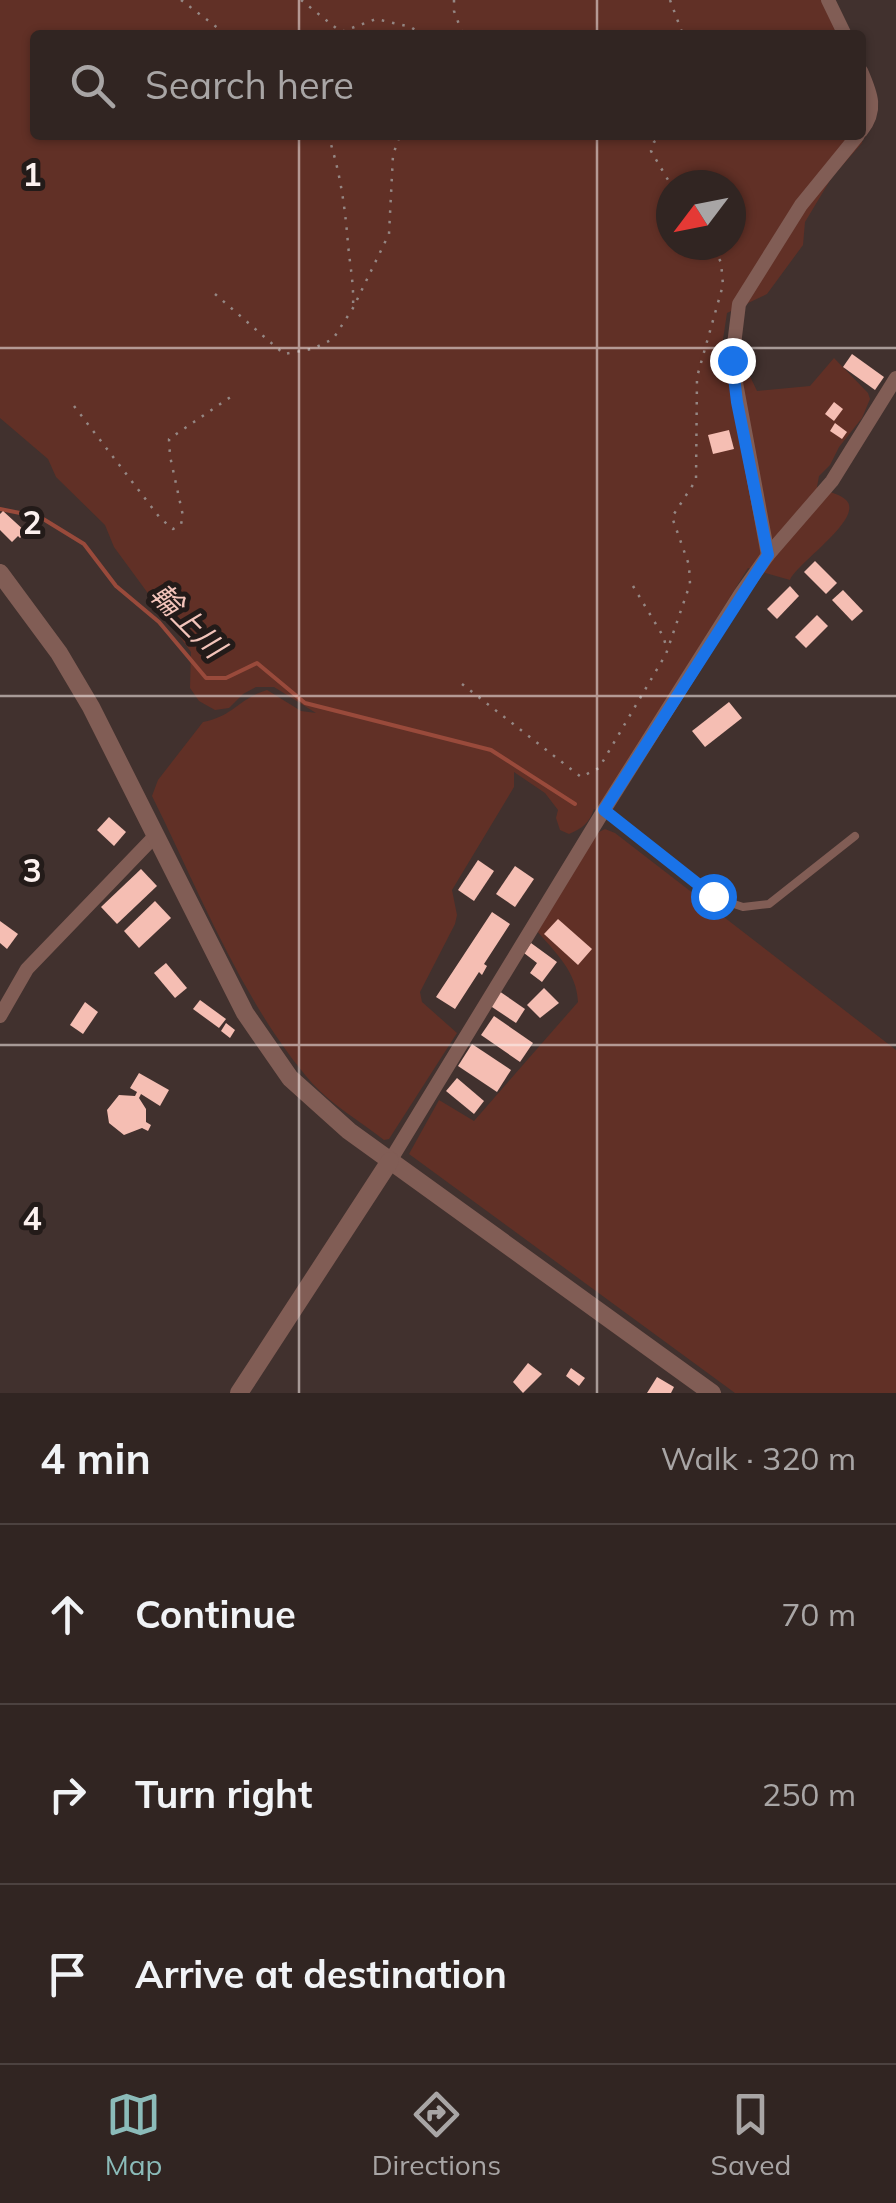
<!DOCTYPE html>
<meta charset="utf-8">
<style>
body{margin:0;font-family:Mulish,"Noto Sans JP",sans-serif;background:#392d2a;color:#f1f3f6}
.compass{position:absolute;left:656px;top:170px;width:90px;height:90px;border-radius:50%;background:#312522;box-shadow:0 2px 8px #0004;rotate:238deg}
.stop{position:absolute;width:30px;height:30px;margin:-22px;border:8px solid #1a73e8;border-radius:50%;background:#fff}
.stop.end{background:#1a73e8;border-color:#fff;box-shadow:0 2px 10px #0008}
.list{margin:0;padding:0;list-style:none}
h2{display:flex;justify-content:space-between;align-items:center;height:130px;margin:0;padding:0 40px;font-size:42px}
h2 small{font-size:32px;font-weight:400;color:#a8a5a5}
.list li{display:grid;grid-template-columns:65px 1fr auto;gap:30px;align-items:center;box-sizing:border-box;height:180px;padding:0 40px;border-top:2px solid #4c4240}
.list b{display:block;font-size:38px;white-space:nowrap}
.list em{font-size:32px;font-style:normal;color:#a8a5a5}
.icon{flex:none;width:55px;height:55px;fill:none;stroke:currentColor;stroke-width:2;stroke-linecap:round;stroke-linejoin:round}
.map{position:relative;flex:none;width:896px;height:1393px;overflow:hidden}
.search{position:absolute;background:#312522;box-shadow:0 2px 8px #0004;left:30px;right:30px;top:30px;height:110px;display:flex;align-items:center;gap:25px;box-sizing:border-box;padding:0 35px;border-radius:10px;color:#a8a5a5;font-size:38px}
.sheet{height:670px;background:#312522}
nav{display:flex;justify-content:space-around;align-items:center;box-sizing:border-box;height:140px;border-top:2px solid #4c4240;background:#312522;font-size:28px;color:#a8a5a5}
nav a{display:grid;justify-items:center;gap:5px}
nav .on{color:#8bbbb9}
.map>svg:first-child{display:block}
</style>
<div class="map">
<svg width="896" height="1393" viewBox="0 0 896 1393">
<rect width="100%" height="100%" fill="#41312e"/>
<!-- green -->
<g fill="#613026" fill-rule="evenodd">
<path d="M0,0H822L838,35H35V135H861V84L866,96L862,143L832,177L805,222L803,245L767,294L727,313L722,346L727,369L745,366L757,391L810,386L834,358L868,393L870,399L862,418L839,447L830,465L819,476L817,487C824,491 841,494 846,500C865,518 798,562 790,580L748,568L597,811L594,809C589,823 583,828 569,834L560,830L556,818L558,810L545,793L514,772V787L452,890L457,915L455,924L420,992L422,1002L457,1033L389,1139L384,1140C361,1122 332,1105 312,1083C243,1004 199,891 152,796L158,780L203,722C234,716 238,699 267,690L301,711L316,713L274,687H256L243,694L229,708L215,710L199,701L190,688L191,652L114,547L105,525L56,477L48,459L0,418ZM671,185H731V245H671Z"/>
<path d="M605,829L615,833L896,1050V1393H735L409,1154L439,1100L474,1121L578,1002C577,972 555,952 536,930L597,833Z"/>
</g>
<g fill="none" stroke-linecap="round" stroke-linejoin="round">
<!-- stream -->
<polyline stroke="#994a3b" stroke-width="4" points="0,509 40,517 84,544 116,586 159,622 206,678 226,678 257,663 305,703 491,750 575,804"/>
</g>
<!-- building -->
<g fill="#f5beb3">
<polygon points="852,354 884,377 875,390 843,367"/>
<polygon points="834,402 843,409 834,421 825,414"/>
<polygon points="835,423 847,432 842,439 830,431"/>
<polygon points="729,430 734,449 713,454 708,435"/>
<polygon points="3,511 26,532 20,538 18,536 12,542 0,530 0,514"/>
<polygon points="815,561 837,583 826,594 804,572"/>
<polygon points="790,586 799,596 777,619 767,609"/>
<polygon points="843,590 863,611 852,621 832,600"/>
<polygon points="817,615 828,626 806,648 795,637"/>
<polygon points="729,702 742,718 705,747 692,731"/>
<polygon points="109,817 126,832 114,846 97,830"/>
<polygon points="478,860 494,871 474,901 458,890"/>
<polygon points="515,866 534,879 515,907 496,894"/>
<polygon points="141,869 157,886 117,924 101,907"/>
<polygon points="155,901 171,918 139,948 124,931"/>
<polygon points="492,912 510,924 484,964 487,966 482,975 479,972 455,1009 436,997"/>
<polygon points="558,919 592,949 578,965 544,934"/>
<polygon points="0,921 18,934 7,949 0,943"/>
<polygon points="531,943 557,962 542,982 530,973 537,963 524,953"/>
<polygon points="166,963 187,988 175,998 154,973"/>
<polygon points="544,988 559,1003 540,1018 527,1005"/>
<polygon points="499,991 525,1009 516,1023 489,1005"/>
<polygon points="200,1000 226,1019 219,1028 193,1009"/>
<polygon points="85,1002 98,1012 83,1034 70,1025"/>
<polygon points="494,1016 533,1043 520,1062 481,1035"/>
<polygon points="226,1023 235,1030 230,1038 221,1031"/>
<polygon points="472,1044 511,1070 497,1092 458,1066"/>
<polygon points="139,1073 169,1090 160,1106 141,1094 139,1098 146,1109 146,1122 151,1125 148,1131 142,1128 124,1135 109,1123 107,1110 119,1095 135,1096 137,1092 130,1088"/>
<polygon points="457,1078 484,1101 474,1114 446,1091"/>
<polygon points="528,1363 542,1374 523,1393 513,1382"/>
<polygon points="571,1368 585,1378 579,1386 566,1376"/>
<polygon points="657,1377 674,1387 671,1393 647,1393"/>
</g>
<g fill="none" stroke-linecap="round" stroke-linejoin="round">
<!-- path -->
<g stroke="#958784" stroke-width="2.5" stroke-dasharray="2.5 8" stroke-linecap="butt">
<polyline points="181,0 227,35"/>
<polyline points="301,0 341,32 376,19 411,27 422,35"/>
<polyline points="454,0 454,11 463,35"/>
<polyline points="670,0 683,35"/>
<path d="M328,135C340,171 345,206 348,244C350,266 354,284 353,306"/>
<polyline points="664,135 654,142 651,151 671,185"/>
<polyline points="215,294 284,354 312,349 333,339 353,308 389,234 393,155 400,135"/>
<polyline points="74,406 160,518 173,529 181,524 183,516 170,456 169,439 232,396"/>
<polyline points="633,586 663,636 667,649"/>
<polyline points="462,684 581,777 599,768 666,654 690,584 689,565 672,517 696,480 697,377 723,285 721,262 710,245"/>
</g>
<!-- service -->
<polyline stroke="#815d55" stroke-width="8" points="604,810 713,897 743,907 769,904 855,836"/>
<!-- minor -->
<g stroke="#815d55" stroke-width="14">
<polyline points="828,0 845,35"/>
<path d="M861,71C871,94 878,110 861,131"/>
<polyline points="768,555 732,361 739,304 801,205 858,135"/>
<polyline points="0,1016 27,969 156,835"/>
<polyline points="390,1161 604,810 741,593 768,555 832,481 896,378"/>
</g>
<!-- tertiary -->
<g stroke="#815d55" stroke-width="18">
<polyline points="0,573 59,653 91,707 245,1013 290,1078 349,1131 712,1393"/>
<polyline points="239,1393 390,1161"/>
</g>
</g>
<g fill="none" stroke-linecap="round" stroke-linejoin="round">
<!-- route -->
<polyline stroke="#1a73e8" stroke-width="12" points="713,896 604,810 768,555 737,402 732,360"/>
</g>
<!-- grid -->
<path fill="none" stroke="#fcf1ef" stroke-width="2.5" stroke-opacity="0.55" d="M299,0V35M597,0V35M299,135V1393M597,135V1393M0,348H896M0,696H896M0,1045H896"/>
<g text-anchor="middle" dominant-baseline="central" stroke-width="10" stroke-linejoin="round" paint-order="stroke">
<!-- water labels -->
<g font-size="30" font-style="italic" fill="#f3c4ba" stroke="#231b19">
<text transform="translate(188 620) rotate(45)">輪上川</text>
</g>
</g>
<g font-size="32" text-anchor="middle" font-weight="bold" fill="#fcf1ef" stroke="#231b19" stroke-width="10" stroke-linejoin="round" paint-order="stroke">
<text x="32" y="186">1</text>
<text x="32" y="534">2</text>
<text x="32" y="882">3</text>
<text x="32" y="1230">4</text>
</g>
</svg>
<svg class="compass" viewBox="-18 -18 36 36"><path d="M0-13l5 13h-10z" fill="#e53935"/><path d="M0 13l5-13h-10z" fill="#a8a5a5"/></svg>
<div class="stop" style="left:713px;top:896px"></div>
<div class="stop end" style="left:732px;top:360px"></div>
<div class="search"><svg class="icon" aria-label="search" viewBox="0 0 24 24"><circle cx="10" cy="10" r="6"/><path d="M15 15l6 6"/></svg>Search here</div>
</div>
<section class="sheet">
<h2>4 min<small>Walk · 320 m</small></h2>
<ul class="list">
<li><svg class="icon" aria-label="ahead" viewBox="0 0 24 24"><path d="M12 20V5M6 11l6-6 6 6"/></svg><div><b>Continue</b></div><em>70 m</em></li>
<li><svg class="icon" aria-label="right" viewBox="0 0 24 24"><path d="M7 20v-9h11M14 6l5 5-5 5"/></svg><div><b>Turn right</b></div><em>250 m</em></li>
<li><svg class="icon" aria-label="arrive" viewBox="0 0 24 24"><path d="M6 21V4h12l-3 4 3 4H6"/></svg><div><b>Arrive at destination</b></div></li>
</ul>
</section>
<nav>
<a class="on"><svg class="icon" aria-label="map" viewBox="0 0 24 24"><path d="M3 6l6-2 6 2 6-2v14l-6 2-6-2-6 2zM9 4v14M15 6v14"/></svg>Map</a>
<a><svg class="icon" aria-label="directions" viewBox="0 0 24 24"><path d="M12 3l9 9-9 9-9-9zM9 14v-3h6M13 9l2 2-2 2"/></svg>Directions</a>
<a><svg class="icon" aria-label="saved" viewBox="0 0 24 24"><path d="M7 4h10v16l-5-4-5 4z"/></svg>Saved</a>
</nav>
